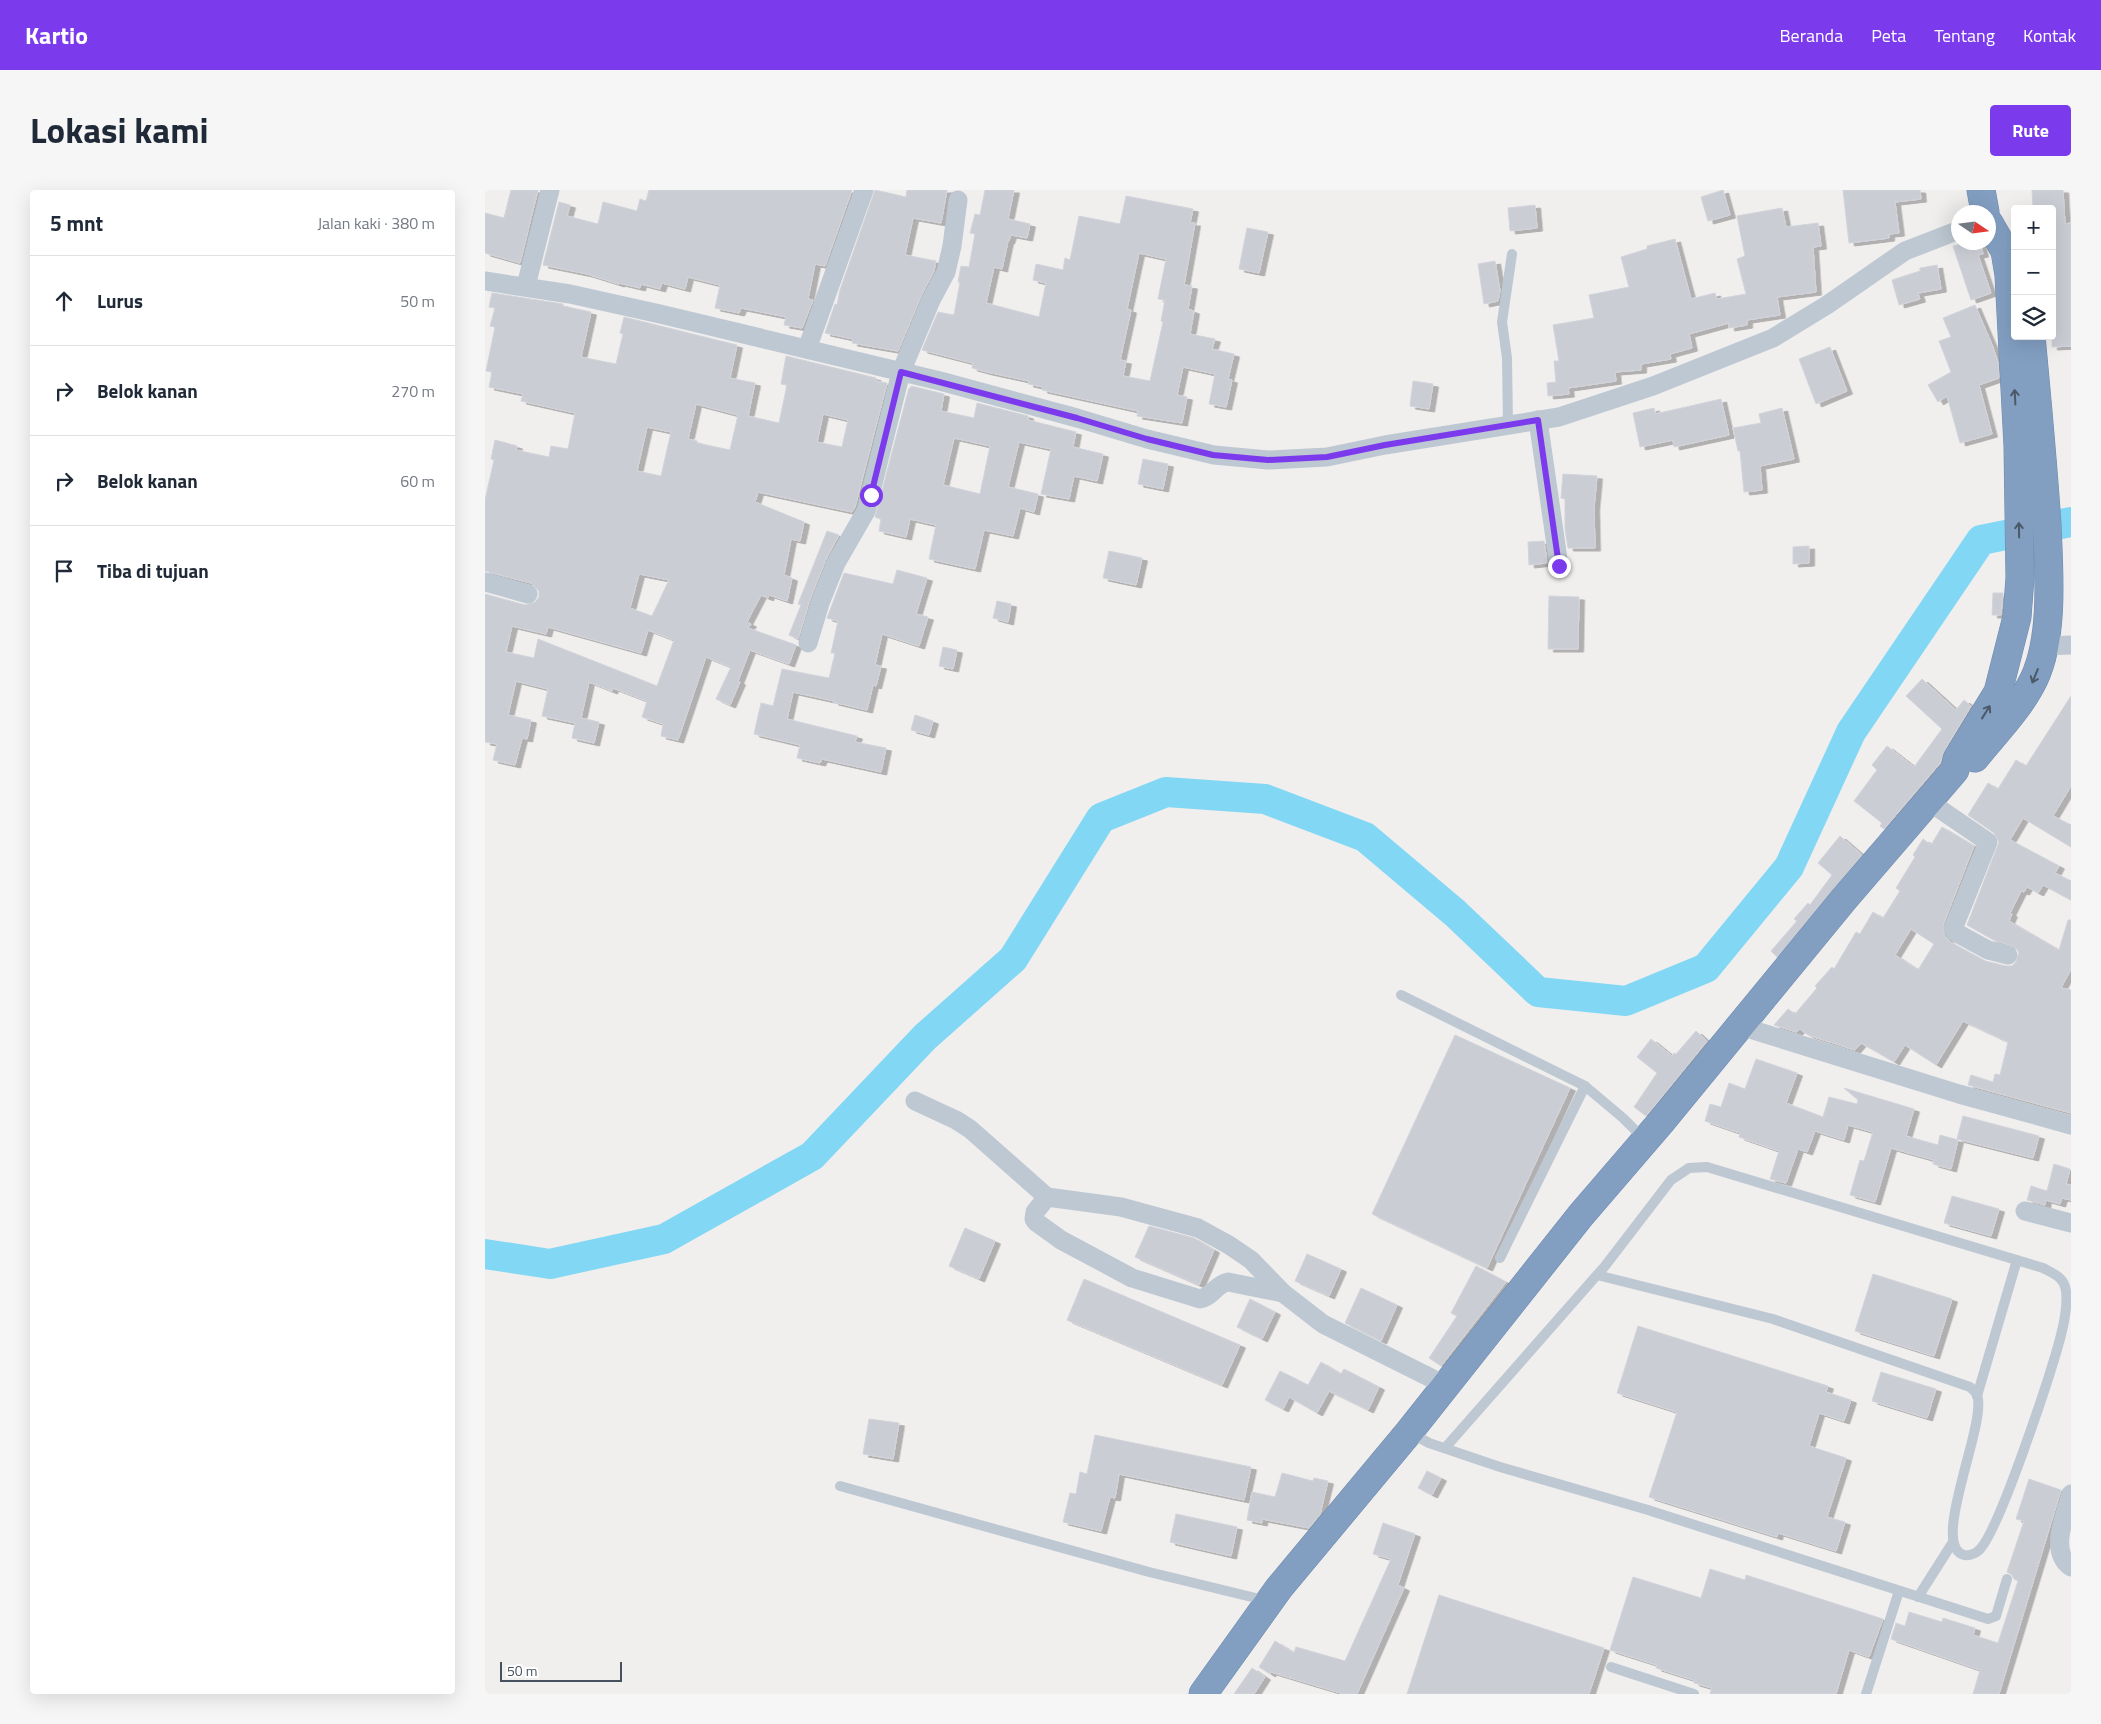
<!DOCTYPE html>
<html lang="id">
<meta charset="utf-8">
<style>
body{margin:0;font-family:"Titillium Web",sans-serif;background:#f6f6f7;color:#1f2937}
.controls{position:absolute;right:15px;top:15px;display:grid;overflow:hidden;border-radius:5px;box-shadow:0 5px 20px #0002}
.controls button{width:45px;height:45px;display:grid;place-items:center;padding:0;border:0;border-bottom:1px solid #e0e1e3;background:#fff;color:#1f2937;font:25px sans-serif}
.compass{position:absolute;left:1466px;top:15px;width:45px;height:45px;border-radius:50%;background:#fff;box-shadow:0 5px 20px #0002;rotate:103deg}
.scale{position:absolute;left:15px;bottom:12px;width:122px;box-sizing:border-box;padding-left:5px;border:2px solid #45515e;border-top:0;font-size:14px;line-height:18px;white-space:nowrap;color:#45515e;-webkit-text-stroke:4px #fff;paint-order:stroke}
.stop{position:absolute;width:15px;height:15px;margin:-11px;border:4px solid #7c3aed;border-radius:50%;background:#fff}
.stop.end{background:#7c3aed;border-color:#fff;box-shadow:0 1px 5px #0008}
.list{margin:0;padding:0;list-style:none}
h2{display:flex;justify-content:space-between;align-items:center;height:65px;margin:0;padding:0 20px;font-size:21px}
h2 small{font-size:16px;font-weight:400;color:#747a83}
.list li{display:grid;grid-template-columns:32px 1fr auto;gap:15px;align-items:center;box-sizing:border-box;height:90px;padding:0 20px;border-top:1px solid #e0e1e3}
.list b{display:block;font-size:19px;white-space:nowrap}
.list em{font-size:16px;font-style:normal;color:#747a83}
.icon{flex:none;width:28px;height:28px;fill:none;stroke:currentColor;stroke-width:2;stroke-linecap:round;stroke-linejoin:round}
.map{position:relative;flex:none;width:1586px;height:1504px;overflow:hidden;border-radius:5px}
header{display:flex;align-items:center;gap:30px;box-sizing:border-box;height:70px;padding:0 25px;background:#7c3aed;color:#fff}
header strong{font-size:24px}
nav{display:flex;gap:28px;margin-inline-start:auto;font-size:18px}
.intro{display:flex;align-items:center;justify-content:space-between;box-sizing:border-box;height:120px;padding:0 30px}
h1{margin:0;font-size:35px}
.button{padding:12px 22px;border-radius:5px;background:#7c3aed;color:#fff;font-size:18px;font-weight:700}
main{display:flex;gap:30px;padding:0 30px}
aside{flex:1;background:#fff;border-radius:5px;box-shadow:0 5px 20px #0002}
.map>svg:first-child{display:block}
</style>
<header>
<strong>Kartio</strong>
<nav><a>Beranda</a><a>Peta</a><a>Tentang</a><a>Kontak</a></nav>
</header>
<div class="intro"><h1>Lokasi kami</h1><a class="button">Rute</a></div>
<main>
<aside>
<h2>5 mnt<small>Jalan kaki · 380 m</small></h2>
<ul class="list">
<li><svg class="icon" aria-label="ahead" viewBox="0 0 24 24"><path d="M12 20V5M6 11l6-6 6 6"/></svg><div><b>Lurus</b></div><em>50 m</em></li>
<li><svg class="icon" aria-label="right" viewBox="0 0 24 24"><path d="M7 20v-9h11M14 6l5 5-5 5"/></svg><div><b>Belok kanan</b></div><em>270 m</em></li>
<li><svg class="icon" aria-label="right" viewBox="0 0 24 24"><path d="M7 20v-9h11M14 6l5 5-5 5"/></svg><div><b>Belok kanan</b></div><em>60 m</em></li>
<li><svg class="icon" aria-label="arrive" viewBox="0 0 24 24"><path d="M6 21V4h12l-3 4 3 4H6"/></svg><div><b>Tiba di tujuan</b></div></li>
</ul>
</aside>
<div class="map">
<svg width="1586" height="1504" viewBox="0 0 1586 1504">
<defs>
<filter id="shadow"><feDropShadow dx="5.5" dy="3" stdDeviation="0" flood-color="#0004"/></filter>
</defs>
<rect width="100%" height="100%" fill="#f1eeee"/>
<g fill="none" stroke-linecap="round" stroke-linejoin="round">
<!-- river -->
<polyline stroke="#82d8f4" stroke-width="30" points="0,1064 65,1074 179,1049 327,966 440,847 528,769 616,628 681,602 780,609 880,647 970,723 1053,802 1141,811 1221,778 1304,677 1366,542 1496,350 1586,332"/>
</g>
<!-- building -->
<g fill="#cacdd4" stroke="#d2d4db" fill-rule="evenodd" filter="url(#shadow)">
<polygon points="26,0 53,0 35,73 0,63 0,23 19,28"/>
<polygon points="164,0 367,0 340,76 330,74 323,109 328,110 317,138 299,135 301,127 256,118 254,123 230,118 235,95 203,87 200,99 177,93 175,99 156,94 155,98 134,93 134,94 102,84 58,75 74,12 85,15 82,26 113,34 118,12 152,21 155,9 161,11"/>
<polygon points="390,0 421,7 422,0 462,0 456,33 428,28 420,65 451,71 449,81 436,106 413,161 367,153 368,149 340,143 350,114 352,115 355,100"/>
<path d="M500,0H529L523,29L545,34L542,48L526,45L524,51H523L517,79L509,77L501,113L554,127L561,93L548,90L551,74L578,80L580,68L585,70L594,26L635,34L641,6L708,19L705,33H710L699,95L707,96L703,119L709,121L705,144L730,149L727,159L749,164L743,189L747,190L741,217L724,214L730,184L698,177L692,205L702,207L697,233L652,226L653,221L557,200L558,197L543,194L544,191L502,182L487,178L488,173L437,160L453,122L469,125L475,92H473L476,76L484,77L490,44L485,43L490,24L495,25ZM654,63L681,69L673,109L680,110L676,131L678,132L665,191L638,186L641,171L635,170L646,120L642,119Z"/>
<polygon points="1238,0 1245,25 1223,31 1216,7"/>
<polygon points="1358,0 1435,0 1436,9 1410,12 1414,43 1404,44 1404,48 1364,53"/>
<polygon points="1547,0 1578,0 1580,34 1586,33 1586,156 1567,157 1567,19 1548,19"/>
<polygon points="1050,15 1052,38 1025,41 1023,18"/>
<polygon points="1297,18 1301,37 1333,33 1336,56 1328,57 1331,102 1292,107 1295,125 1262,130 1262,135 1244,138 1244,133 1204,144 1207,158 1185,164 1186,169 1156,174 1156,180 1130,182 1131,191 1083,198 1084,204 1063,206 1062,193 1071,192 1069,171 1074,171 1068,135 1109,128 1104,105 1144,97 1136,67 1162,59 1162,56 1190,49 1206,109 1230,103 1232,109 1261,104 1252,69 1260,66 1252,26"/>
<polygon points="762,38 783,42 774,83 754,79"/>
<polygon points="1473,52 1495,52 1498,64 1493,65 1506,103 1486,110 1468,56 1473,55"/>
<polygon points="1010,71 1015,101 1013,111 999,114 993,74"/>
<polygon points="1452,75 1456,99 1433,103 1435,109 1414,115 1407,90 1435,81 1435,78"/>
<path d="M7,103L78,114V116L106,122L96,167L131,174L138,144L135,143L139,127L252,155L245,188L270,193L263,226L294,233L302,195L296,194L301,166L391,188L390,191L402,193L370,317L367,322L273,302L270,312L319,332L315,351L306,349L299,385L307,388L302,411L284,405L283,408L276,405L262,432L266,434L263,438L311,455L304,474L265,460L253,491L255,492L245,515L231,509L246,477L221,467L193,550L176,546L178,534L157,527L162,511L128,498L127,501L104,492L96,528L114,532L109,553L87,548L90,533L57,526L63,499L31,491L23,525L46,530L42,549L37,548L30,575L8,570L12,554L0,552V404L40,415L50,412L54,407V401L46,393L0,381V310L9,270L6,269L10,250L32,256L31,260L64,267L66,256L83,259L90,223L36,211L38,204L4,197L7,182L1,181L10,137L5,136L10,118L4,117ZM211,214L253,225L245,260L212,253V251L203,249ZM338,224L363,230L357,257L332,252ZM162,237L186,242L176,286L152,281ZM154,384L184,390L167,426L145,418ZM27,436L61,444L63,437L156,463L163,440L189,450L172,496L53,449L49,468L21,462Z"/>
<polygon points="1490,115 1508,157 1513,173 1514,188 1494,195 1507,244 1475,253 1462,206 1453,212 1443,195 1466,182 1454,151 1466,147 1458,128"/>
<polygon points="1345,157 1362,201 1331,214 1314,169"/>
<polygon points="928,191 948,194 944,219 925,216"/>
<path d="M426,196L459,204L456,221L489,228L492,213L543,226V230L591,242L588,257L618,264L612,291L589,286L584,309L556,304L566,259L534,252L523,297L553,304L549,322L535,318L528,346L499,340L490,379L444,369L451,335L425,329L421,347L394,341L396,329L390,327L424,198L425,199ZM469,248L505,256L495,304L458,295Z"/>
<polygon points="1236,209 1244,245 1189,257 1188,250 1155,257 1148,223 1169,218 1170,224"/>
<polygon points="1297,218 1309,269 1275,276 1277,300 1259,302 1255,261 1253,261 1248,238 1276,233 1274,224"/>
<polygon points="658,269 683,274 678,299 653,294"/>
<polygon points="1078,284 1112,286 1109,318 1110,358 1083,358 1080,339 1080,309 1076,308"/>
<polygon points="342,341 354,345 341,369 325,409 313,449 304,445 316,415 313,414"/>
<polygon points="1059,351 1062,373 1044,375 1043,352"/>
<polygon points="1324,356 1324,373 1308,374 1308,357"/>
<polygon points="624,361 657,368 651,395 618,388"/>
<polygon points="412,380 442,388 431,424 443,427 434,456 397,444 390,475 396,476 391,496 388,495 382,520 348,512 349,511 308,502 302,529 372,546 370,552 401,558 396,582 337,569 335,573 312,568 315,555 269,544 276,513 288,516 297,479 344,488 350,463 346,463 353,431 342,428 359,383 408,394"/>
<polygon points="1508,403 1518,403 1516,425 1507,425"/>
<polygon points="1064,406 1094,407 1093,459 1063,459"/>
<polygon points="512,411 526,414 523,432 508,428"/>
<polygon points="458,457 472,460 468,479 454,476"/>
<polygon points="1437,489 1471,520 1479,510 1486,516 1459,561 1455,573 1399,639 1395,636 1397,633 1369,611 1392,580 1387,575 1402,556 1429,577 1457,539 1421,506"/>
<path d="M1586,506V596L1568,626L1586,635V657L1538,628L1525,650L1574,676L1570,683L1586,691V710L1558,695L1553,703L1542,697L1539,702L1536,701L1525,723L1527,724L1524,731L1574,760L1583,730H1586V779L1576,798L1586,800V923L1483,895L1486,885L1508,892L1510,884L1515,885L1523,852L1478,831L1451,875L1420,855L1409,872L1376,853L1370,860L1323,845L1315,839L1312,842L1289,835L1303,819L1310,824L1332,798L1330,796L1347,777L1349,779L1371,742L1375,744L1388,722L1398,728L1415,701L1411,698L1430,667L1428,665L1438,649L1446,655L1457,637L1489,656L1458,735L1459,745L1465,752L1500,771L1521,776H1527L1531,772L1534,762L1530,757L1507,749L1482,735L1514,652L1509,643L1483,625L1503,593L1513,599L1531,570L1541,576ZM1426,739L1449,754L1433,780L1410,765Z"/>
<polygon points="430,525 448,531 444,545 426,540"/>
<polygon points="1355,646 1377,665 1292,767 1286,761 1312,731 1309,729 1323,713 1325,715 1347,685 1333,673"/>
<polygon points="1211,841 1222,851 1161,926 1149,917 1172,883 1152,867 1166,849 1187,866 1189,863 1191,864"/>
<polygon points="970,845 1085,898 1002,1078 887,1024"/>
<polygon points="1271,869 1312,883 1301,913 1338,927 1344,907 1372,914 1373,910 1359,898 1429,919 1421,946 1453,955 1455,945 1473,950 1466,979 1448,974 1449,970 1406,958 1390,1012 1365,1005 1375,970 1379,971 1388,942 1363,935 1359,950 1330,941 1322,962 1313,959 1301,993 1285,989 1294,961 1254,947 1255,943 1220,931 1225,914 1236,917 1244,893 1260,899"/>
<polygon points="1478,926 1554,946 1548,968 1472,949"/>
<polygon points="1569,974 1585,979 1581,994 1586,995 1586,1010 1577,1008 1575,1014 1561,1010 1560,1015 1542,1010 1546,996 1562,1001"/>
<polygon points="1467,1006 1514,1019 1506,1046 1459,1033"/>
<polygon points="664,1036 709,1048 729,1060 714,1095 650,1067"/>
<polygon points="480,1038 510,1051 494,1089 464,1076"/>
<polygon points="822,1064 856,1079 844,1106 810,1091"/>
<polygon points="991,1076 1021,1092 956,1176 944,1168 972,1126 966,1123"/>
<polygon points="1388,1084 1467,1109 1449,1166 1370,1141"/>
<polygon points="599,1089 755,1155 737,1195 582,1130"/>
<polygon points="876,1098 912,1115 896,1151 860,1133"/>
<polygon points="765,1109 790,1122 777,1149 752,1137"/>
<polygon points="1153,1136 1343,1196 1341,1202 1366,1210 1359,1231 1334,1223 1324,1256 1361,1268 1342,1327 1360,1332 1351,1361 1293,1343 1292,1347 1164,1307 1192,1222 1132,1203"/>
<polygon points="836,1172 856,1184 859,1179 894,1197 883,1220 844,1201 832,1223 804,1207 798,1219 780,1210 795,1181 823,1195"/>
<polygon points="1396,1182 1451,1199 1442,1228 1387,1211"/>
<polygon points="384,1229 414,1233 408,1269 378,1264"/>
<polygon points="610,1245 766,1277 759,1310 634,1284 630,1308 625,1307 616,1341 578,1332 585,1303 591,1304 595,1282 602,1284"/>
<polygon points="942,1281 956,1288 947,1305 933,1298"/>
<polygon points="797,1283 828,1291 829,1288 843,1291 835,1324 824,1338 777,1329 777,1333 762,1330 767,1302 790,1307"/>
<polygon points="1544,1289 1576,1300 1514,1504 1488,1504 1495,1480 1406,1449 1411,1433 1420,1436 1424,1422 1457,1432 1458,1428 1490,1438 1488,1445 1513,1453 1533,1391 1529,1389 1527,1385 1522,1382 1539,1331 1531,1329"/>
<polygon points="691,1324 752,1337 746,1366 685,1352"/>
<polygon points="898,1333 930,1344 913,1395 919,1398 872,1504 859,1504 786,1482 785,1484 774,1477 790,1451 809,1463 811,1457 860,1471 906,1369 888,1364"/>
<polygon points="1225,1379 1260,1390 1261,1385 1398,1429 1384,1467 1364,1460 1351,1504 1225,1504 1227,1498 1209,1493 1209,1490 1171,1478 1172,1475 1125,1460 1148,1387 1216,1408"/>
<polygon points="954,1405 1119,1458 1104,1504 922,1504"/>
<polygon points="767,1478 780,1487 769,1504 749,1504"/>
</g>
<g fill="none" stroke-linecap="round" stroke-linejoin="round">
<defs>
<g id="highway">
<polyline points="1496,0 1500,22"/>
<path d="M1490,568C1510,543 1535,518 1549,489C1569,447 1564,381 1562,335C1558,272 1552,209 1546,146"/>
<polyline points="718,1504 794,1398 924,1242 1096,1025 1176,932 1359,709 1470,580 1472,569 1513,502 1532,427 1535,388 1533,256 1524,85 1520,61 1504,33"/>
</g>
</defs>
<!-- highway casing -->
<use href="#highway" stroke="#6d8aae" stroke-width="29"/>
<!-- lane -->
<g stroke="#bdc8d2" stroke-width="10">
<polyline points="1023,235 1022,168 1017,132 1027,64"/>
<polyline points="916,805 1100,896 1138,928 1159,949"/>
<polyline points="1015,1068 1100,896"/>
<polyline points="1492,1206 1532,1070"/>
<polyline points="924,1242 944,1253 1015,1277 1163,1320 1503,1429 1511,1426 1522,1389"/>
<path d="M960,1258L1112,1085L1120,1076L1186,990L1204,978L1222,977L1558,1078C1569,1084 1579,1087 1581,1101C1583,1117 1579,1134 1575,1149C1566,1182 1513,1346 1493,1361C1490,1364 1483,1366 1479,1365C1444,1356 1503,1232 1492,1205C1491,1202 1487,1199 1485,1197L1288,1129L1112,1085"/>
<polyline points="355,1296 664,1382 783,1411"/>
<polyline points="1433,1407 1468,1352"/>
<polyline points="1126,1477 1209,1504"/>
<polyline points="1381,1504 1414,1401"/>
</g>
<!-- street -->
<g stroke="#bdc8d2" stroke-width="19">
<polyline points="0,91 85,104 175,124 455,191 592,228 662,249 729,265 783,270 842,267 900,255 1074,227 1168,196 1288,148 1342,115 1420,61 1474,40"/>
<polyline points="41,96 65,0"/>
<polyline points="322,159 379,0"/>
<polyline points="1053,230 1074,376"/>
<polyline points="0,392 43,404"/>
<polyline points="323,453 335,413 351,373 381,321 416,182 446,110 461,82 467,56 473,10"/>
<polyline points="1560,456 1586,455"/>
<polyline points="1443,611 1503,652 1468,739 1470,742 1503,760 1523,765"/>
<polyline points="1255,836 1474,904 1586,935"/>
<polyline points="430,911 471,930 485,939 562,1007 636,1017 713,1038 744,1055 766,1070 798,1103 838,1134 962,1196"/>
<path d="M562,1007L550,1022L549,1029L551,1032L576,1050L647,1088L715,1109C727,1107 731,1094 743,1092L798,1103"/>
<polyline points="1540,1021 1586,1033"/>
<path d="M1586,1304C1581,1325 1563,1361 1586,1377"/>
</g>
<!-- highway -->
<use href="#highway" stroke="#829fc2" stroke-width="28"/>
</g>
<!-- one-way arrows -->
<defs><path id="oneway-shaft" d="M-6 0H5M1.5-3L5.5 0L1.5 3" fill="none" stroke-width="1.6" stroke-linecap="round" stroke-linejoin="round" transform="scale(1.25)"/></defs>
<g stroke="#4b5968">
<use href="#oneway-shaft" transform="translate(1530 207) rotate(-93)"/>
<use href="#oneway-shaft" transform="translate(1534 340) rotate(-91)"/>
<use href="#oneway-shaft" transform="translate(1550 486) rotate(112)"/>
<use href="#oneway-shaft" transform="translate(1501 522) rotate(-58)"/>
</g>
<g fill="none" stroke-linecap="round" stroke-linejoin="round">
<!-- route -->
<polyline stroke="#7c3aed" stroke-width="6" points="386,305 416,182 592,228 662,249 728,265 783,270 842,267 900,255 1053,230 1074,376"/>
</g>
</svg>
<div class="controls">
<button>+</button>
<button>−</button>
<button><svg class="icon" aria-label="layers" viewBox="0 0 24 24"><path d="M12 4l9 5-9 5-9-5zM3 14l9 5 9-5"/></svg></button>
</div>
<svg class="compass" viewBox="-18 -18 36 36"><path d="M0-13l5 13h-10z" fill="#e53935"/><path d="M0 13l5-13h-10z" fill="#747a83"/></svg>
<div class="scale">50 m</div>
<div class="stop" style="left:386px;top:305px"></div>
<div class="stop end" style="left:1074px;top:376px"></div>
</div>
</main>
